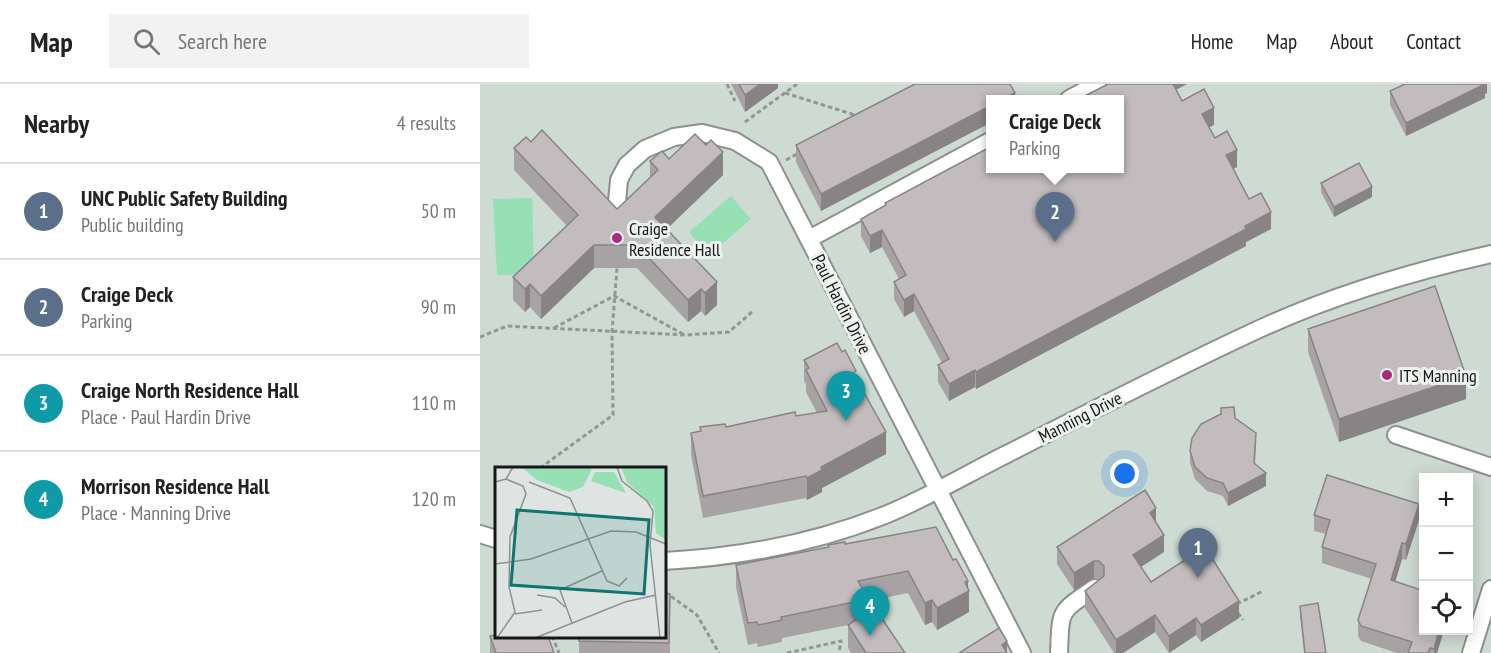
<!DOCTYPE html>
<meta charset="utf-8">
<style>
body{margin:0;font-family:"PT Sans Narrow",sans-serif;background:#f2f2f2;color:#222}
.controls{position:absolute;right:18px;bottom:18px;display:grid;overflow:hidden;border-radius:0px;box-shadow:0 3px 15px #0003}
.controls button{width:54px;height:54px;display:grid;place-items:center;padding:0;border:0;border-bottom:2px solid #e0e0e0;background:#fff;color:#222;font:30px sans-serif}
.you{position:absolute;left:645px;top:390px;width:21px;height:21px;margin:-15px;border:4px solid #fff;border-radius:50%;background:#1a73e8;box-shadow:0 0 0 9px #1a73e833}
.badge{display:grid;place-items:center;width:39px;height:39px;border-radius:50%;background:#1a73e8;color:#fff;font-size:20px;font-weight:700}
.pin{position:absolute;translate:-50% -50px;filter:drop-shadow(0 2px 3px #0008)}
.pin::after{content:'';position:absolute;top:32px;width:21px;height:18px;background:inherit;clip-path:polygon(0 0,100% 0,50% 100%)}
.popup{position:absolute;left:506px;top:11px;width:138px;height:78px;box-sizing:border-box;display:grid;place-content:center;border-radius:0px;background:#fff;filter:drop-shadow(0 2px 4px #0005);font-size:20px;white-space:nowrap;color:#767676}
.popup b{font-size:22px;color:#222}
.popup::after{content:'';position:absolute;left:50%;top:100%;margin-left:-12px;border:12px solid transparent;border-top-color:#fff}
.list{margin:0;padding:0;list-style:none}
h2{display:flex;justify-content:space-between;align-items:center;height:78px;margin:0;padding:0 24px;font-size:26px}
h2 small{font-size:20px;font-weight:400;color:#767676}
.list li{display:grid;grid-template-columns:39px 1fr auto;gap:18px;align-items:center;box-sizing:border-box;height:96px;padding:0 24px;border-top:2px solid #e0e0e0}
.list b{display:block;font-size:22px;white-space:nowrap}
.list p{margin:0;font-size:20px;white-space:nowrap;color:#767676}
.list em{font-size:20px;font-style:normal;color:#767676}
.icon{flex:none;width:33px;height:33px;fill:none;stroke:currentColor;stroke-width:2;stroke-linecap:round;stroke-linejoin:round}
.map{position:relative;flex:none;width:1011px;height:569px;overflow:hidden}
header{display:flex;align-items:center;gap:36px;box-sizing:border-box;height:84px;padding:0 30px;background:#fff;border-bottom:2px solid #e0e0e0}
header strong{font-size:28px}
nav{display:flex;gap:33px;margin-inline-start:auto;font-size:21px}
.search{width:420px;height:54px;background:#f2f2f2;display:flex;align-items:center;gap:15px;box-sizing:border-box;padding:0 21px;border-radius:0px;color:#767676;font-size:22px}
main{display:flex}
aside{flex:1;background:#fff}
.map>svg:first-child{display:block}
</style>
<header>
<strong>Map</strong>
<div class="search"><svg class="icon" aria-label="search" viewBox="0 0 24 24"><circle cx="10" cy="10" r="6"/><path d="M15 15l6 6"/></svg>Search here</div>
<nav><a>Home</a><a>Map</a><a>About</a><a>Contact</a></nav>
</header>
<main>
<aside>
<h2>Nearby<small>4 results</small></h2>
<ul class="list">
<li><span class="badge" style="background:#5c6f8a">1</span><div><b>UNC Public Safety Building</b><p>Public building</p></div><em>50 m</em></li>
<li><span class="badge" style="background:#5c6f8a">2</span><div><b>Craige Deck</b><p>Parking</p></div><em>90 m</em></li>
<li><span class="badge" style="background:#0f9aa8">3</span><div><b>Craige North Residence Hall</b><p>Place · Paul Hardin Drive</p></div><em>110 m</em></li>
<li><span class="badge" style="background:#0f9aa8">4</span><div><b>Morrison Residence Hall</b><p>Place · Manning Drive</p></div><em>120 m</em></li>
</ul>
</aside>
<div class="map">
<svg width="1011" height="569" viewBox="0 0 1011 569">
<rect width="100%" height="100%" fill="#dee4e1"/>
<!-- built -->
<path fill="#cddbd2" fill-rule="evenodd" d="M0,0H1011V569H0ZM510,15H640V84H510ZM16,384H184V552H16ZM944,394H988V546H944Z"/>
<!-- green -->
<g fill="#97dfb5">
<polygon points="251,112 271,135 229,171 209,148"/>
<polygon points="52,114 54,191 17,191 13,115"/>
</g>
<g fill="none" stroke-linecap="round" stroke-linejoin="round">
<defs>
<g id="minor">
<polyline points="589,15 617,0"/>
<polyline points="137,118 139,96 147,81 165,65 194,53 222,49 255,57 289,78 542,569"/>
<polyline points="329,155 510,57"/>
<polyline points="916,351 1011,383"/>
<polyline points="0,450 16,455"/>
<path d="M184,477C260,473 335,459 405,431C447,414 487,390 527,370C609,328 691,286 775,247C850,212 930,188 1011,170"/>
<path d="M579,569C581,525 578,529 615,504"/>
<polyline points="991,569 1011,505"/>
</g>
</defs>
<!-- minor casing -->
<use href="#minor" stroke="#8c918e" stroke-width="20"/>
<!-- path -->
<g stroke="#929694" stroke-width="3" stroke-dasharray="4.5 3" stroke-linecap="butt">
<polyline points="247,0 255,17"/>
<polyline points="305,9 378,32"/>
<polyline points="265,38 317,0"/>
<polyline points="306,76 319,69"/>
<polyline points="74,244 134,212 203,250"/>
<polyline points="0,253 27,242 206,251 249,248 272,228"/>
<polyline points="60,384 133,331 132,248 137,184"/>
<polyline points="185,508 217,531 239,569"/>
<polyline points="757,520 783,507"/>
<polyline points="758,529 763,536"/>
<polyline points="72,552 79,569"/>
<polyline points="307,569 361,557 359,569"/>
</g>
<!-- minor -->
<use href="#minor" stroke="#fff" stroke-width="16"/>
</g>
<!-- wall -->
<g fill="#a7a2a4">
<polygon points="251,0 298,0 298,4 265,28"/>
<polygon points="628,0 707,0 696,6 702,17 734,41 729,43 735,54 757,83 753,85 769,115 791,145 766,158 766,162 496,305 495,303 469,317 458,298 458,281 462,279 434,227 424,233 414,215 414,198 419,195 402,163 390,169 381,152 381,135 405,121 405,119"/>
<polygon points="1007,0 1007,9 1005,10 1005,14 926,52 910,21 910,7"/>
<polygon points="535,15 341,127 316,78 316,61"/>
<polygon points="51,58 137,125 170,93 170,77 189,75 243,91 187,145 237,221 225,232 221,227 208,238 157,184 114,184 61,235 50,223 45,228 33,216 33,193 87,142 34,86 34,64"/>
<polygon points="841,99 892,113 854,133 841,108"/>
<polygon points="828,245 986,315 859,358 828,268"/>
<polygon points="324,276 376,294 406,370 342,404 342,408 327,416 326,414 223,434 211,370 211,349 220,347 220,343 246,343 337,329 326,308 326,300 324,297"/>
<polygon points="755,334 776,361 775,380 786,402 748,422 743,412 727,407 715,395 710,379 710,367"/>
<polygon points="834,431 939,436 926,476 922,475 915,498 964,546 957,569 917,569 881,557 878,552 878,536 892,495 842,479 842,463 846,450 834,447"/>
<polygon points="676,439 684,468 661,483 671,498 759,534 721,558 716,551 689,569 675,548 643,569 634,569 605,524 605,507 620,495 614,494 594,506 577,480 577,463"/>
<polygon points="365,460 488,503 489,528 457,546 452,538 445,541 428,509 389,517 389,527 425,569 371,569 368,564 368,541 302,554 302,558 278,563 277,559 268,561 256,503 256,481"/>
<polygon points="190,510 190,569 99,569 99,552"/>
<polygon points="820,522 846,569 824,569 820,531"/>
<polygon points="10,552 74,569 10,569"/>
</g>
<!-- shaded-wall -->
<g fill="#888486">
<polygon points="280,0 298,0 298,4 265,28 265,11"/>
<polygon points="689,0 707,0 689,9"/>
<polygon points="1004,0 1007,0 1007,9 1005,10 1005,14 926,52 926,39"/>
<polygon points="535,9 535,15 523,15"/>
<polygon points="510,22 510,39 341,127 341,110"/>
<polygon points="734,24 734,41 722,47 722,30"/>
<polygon points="757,66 757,83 746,88 746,71"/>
<polygon points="243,68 243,91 175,156 175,133"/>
<polygon points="892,103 892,113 854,133 854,123"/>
<polygon points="791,128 791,145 766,158 766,162 496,305 496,288"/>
<polygon points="402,146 402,163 390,169 390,152"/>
<polygon points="114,161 114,184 61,235 61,212"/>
<polygon points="237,198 237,221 225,232 225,209"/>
<polygon points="50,200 50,223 45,228 45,205"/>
<polygon points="221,205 221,227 208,238 208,216"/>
<polygon points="434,210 434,227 424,233 424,216"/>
<polygon points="495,286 495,303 469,317 469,300"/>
<polygon points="986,292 986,315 859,358 859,335"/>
<polygon points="406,348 406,370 342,404 342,408 327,416 327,394 341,383"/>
<polygon points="786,389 786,402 748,422 748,409"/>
<polygon points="939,420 939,436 926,476 926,460"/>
<polygon points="676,424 676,441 670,429"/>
<polygon points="684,451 684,468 653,488 653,471"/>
<polygon points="922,459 922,475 911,512 911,496"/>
<polygon points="614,477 614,494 594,506 594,489"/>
<polygon points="488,497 488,508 489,507 489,528 457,546 457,524"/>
<polygon points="452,516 452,538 445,541 445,519"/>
<polygon points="759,517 759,534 721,558 721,541"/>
<polygon points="675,531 675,548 643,569 636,569 636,556"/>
<polygon points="716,534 716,551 689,569 689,552"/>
<polygon points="959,546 964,546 957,569 954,569 954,565"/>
<polygon points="527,557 527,569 522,561"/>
</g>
<!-- building -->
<g fill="#c2bcbf" stroke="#888486" stroke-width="1.5">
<polygon points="259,0 280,0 265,11"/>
<polygon points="435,0 530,0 535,9 523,15 510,15 510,22 341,110 316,61"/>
<polygon points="628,0 693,0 702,17 724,5 734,24 722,30 735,54 747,47 757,66 746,71 769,115 781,109 791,128 765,142 766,145 740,159 496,288 495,286 469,300 458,281 469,275 434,210 424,216 414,198 426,191 402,146 390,152 381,135 406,121 405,119 510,63 510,84 639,84 639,15 599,15"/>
<polygon points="925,0 1005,0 926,39 910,7"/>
<polygon points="62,46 137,125 178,86 170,77 182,67 189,75 215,50 226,61 231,56 243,68 175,133 237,198 225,209 221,205 208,216 157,161 114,161 61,212 50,200 45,205 33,193 98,131 34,64 46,53 51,58"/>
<polygon points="879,79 892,103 854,123 841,99"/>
<polygon points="955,202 986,292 859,335 828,245"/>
<polygon points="357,259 362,268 365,266 376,287 373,289 406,348 341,383 342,386 327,394 326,392 223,412 211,349 221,347 220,343 245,340 246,343 315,328 316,332 347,327 326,286 329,284 324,276"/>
<polygon points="754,323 755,334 776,349 774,379 786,389 748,409 743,399 727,394 715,383 710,367 712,354 721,340 741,330 741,324"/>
<polygon points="847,391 939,420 926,460 922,459 911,496 944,507 944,546 959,546 954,565 950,564 948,569 928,569 932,558 881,542 878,536 896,480 842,463 850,436 834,431"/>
<polygon points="665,406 676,424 670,429 684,451 653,471 671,498 725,463 759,517 721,541 716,534 689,552 675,531 636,556 605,507 624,492 624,482 619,477 614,477 594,489 577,463"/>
<polygon points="456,443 473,476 476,475 488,497 485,498 489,507 457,524 452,516 445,519 428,487 378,497 389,515 301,533 302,536 278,541 277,538 268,539 256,481 349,463 348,461 365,458 365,460"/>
<polygon points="184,510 190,510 189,559 99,557 99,552 184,552"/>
<polygon points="838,519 846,569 825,569 820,522"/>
<polygon points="395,524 425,569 386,569 368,541"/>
<polygon points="519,544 527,557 522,561 527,569 479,569"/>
<polygon points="16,551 16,552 68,552 74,569 16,569 10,552"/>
</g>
<!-- markers -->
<g fill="#a82b7d" stroke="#ecf2ee" stroke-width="2">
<circle cx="137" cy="154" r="6"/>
<circle cx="907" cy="291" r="6"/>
</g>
<g text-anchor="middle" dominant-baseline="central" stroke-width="6" stroke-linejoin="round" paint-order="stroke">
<!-- poi labels -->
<g font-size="18" fill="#161817" stroke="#ecf2ee" text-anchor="start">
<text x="149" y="144">Craige<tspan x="149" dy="21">Residence Hall</tspan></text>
<text x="919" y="291">ITS Manning</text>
</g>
<!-- street labels -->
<g font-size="18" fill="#161817" stroke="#ecf2ee">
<text transform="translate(362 220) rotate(63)">Paul Hardin Drive</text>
<text transform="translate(600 333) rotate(-27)">Manning Drive</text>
</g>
</g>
<!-- overview -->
<g transform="translate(15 383)">
<rect width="171" height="171" fill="#dee4e1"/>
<path d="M26,0H93L97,2L88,20L74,25L42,13ZM126,0L171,1V73L161,66L159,40L132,15ZM100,5H119L131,26L96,14Z" fill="#97dfb5"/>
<path fill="none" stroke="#8e9290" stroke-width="1.5" d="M122,0L127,14L152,34L158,44L155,78L165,171M0,15L11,12L18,0M34,15L75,31L112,114L124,119L132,111M0,97L36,92L116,64L141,65L171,77M42,128L60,131L70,140M20,147L47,143M77,156L65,123L107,104M2,171L20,145L14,120L15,70L31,27L28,19L11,12M40,171L130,135L161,128"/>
<path fill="#0f766e" fill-opacity="0.15" stroke="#0f766e" stroke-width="3" d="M22,43L154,53L149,127L16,118Z"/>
<rect width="171" height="171" fill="none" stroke="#161817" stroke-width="3"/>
</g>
</svg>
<div class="controls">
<button>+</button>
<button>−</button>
<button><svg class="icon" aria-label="locate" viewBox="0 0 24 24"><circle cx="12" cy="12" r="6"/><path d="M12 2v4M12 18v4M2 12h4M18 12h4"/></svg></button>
</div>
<div class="you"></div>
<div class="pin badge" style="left:718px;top:494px;background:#5c6f8a">1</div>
<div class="pin badge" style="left:575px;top:158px;background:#5c6f8a">2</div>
<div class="popup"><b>Craige Deck</b>Parking</div>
<div class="pin badge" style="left:366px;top:337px;background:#0f9aa8">3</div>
<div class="pin badge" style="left:390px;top:552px;background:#0f9aa8">4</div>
</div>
</main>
